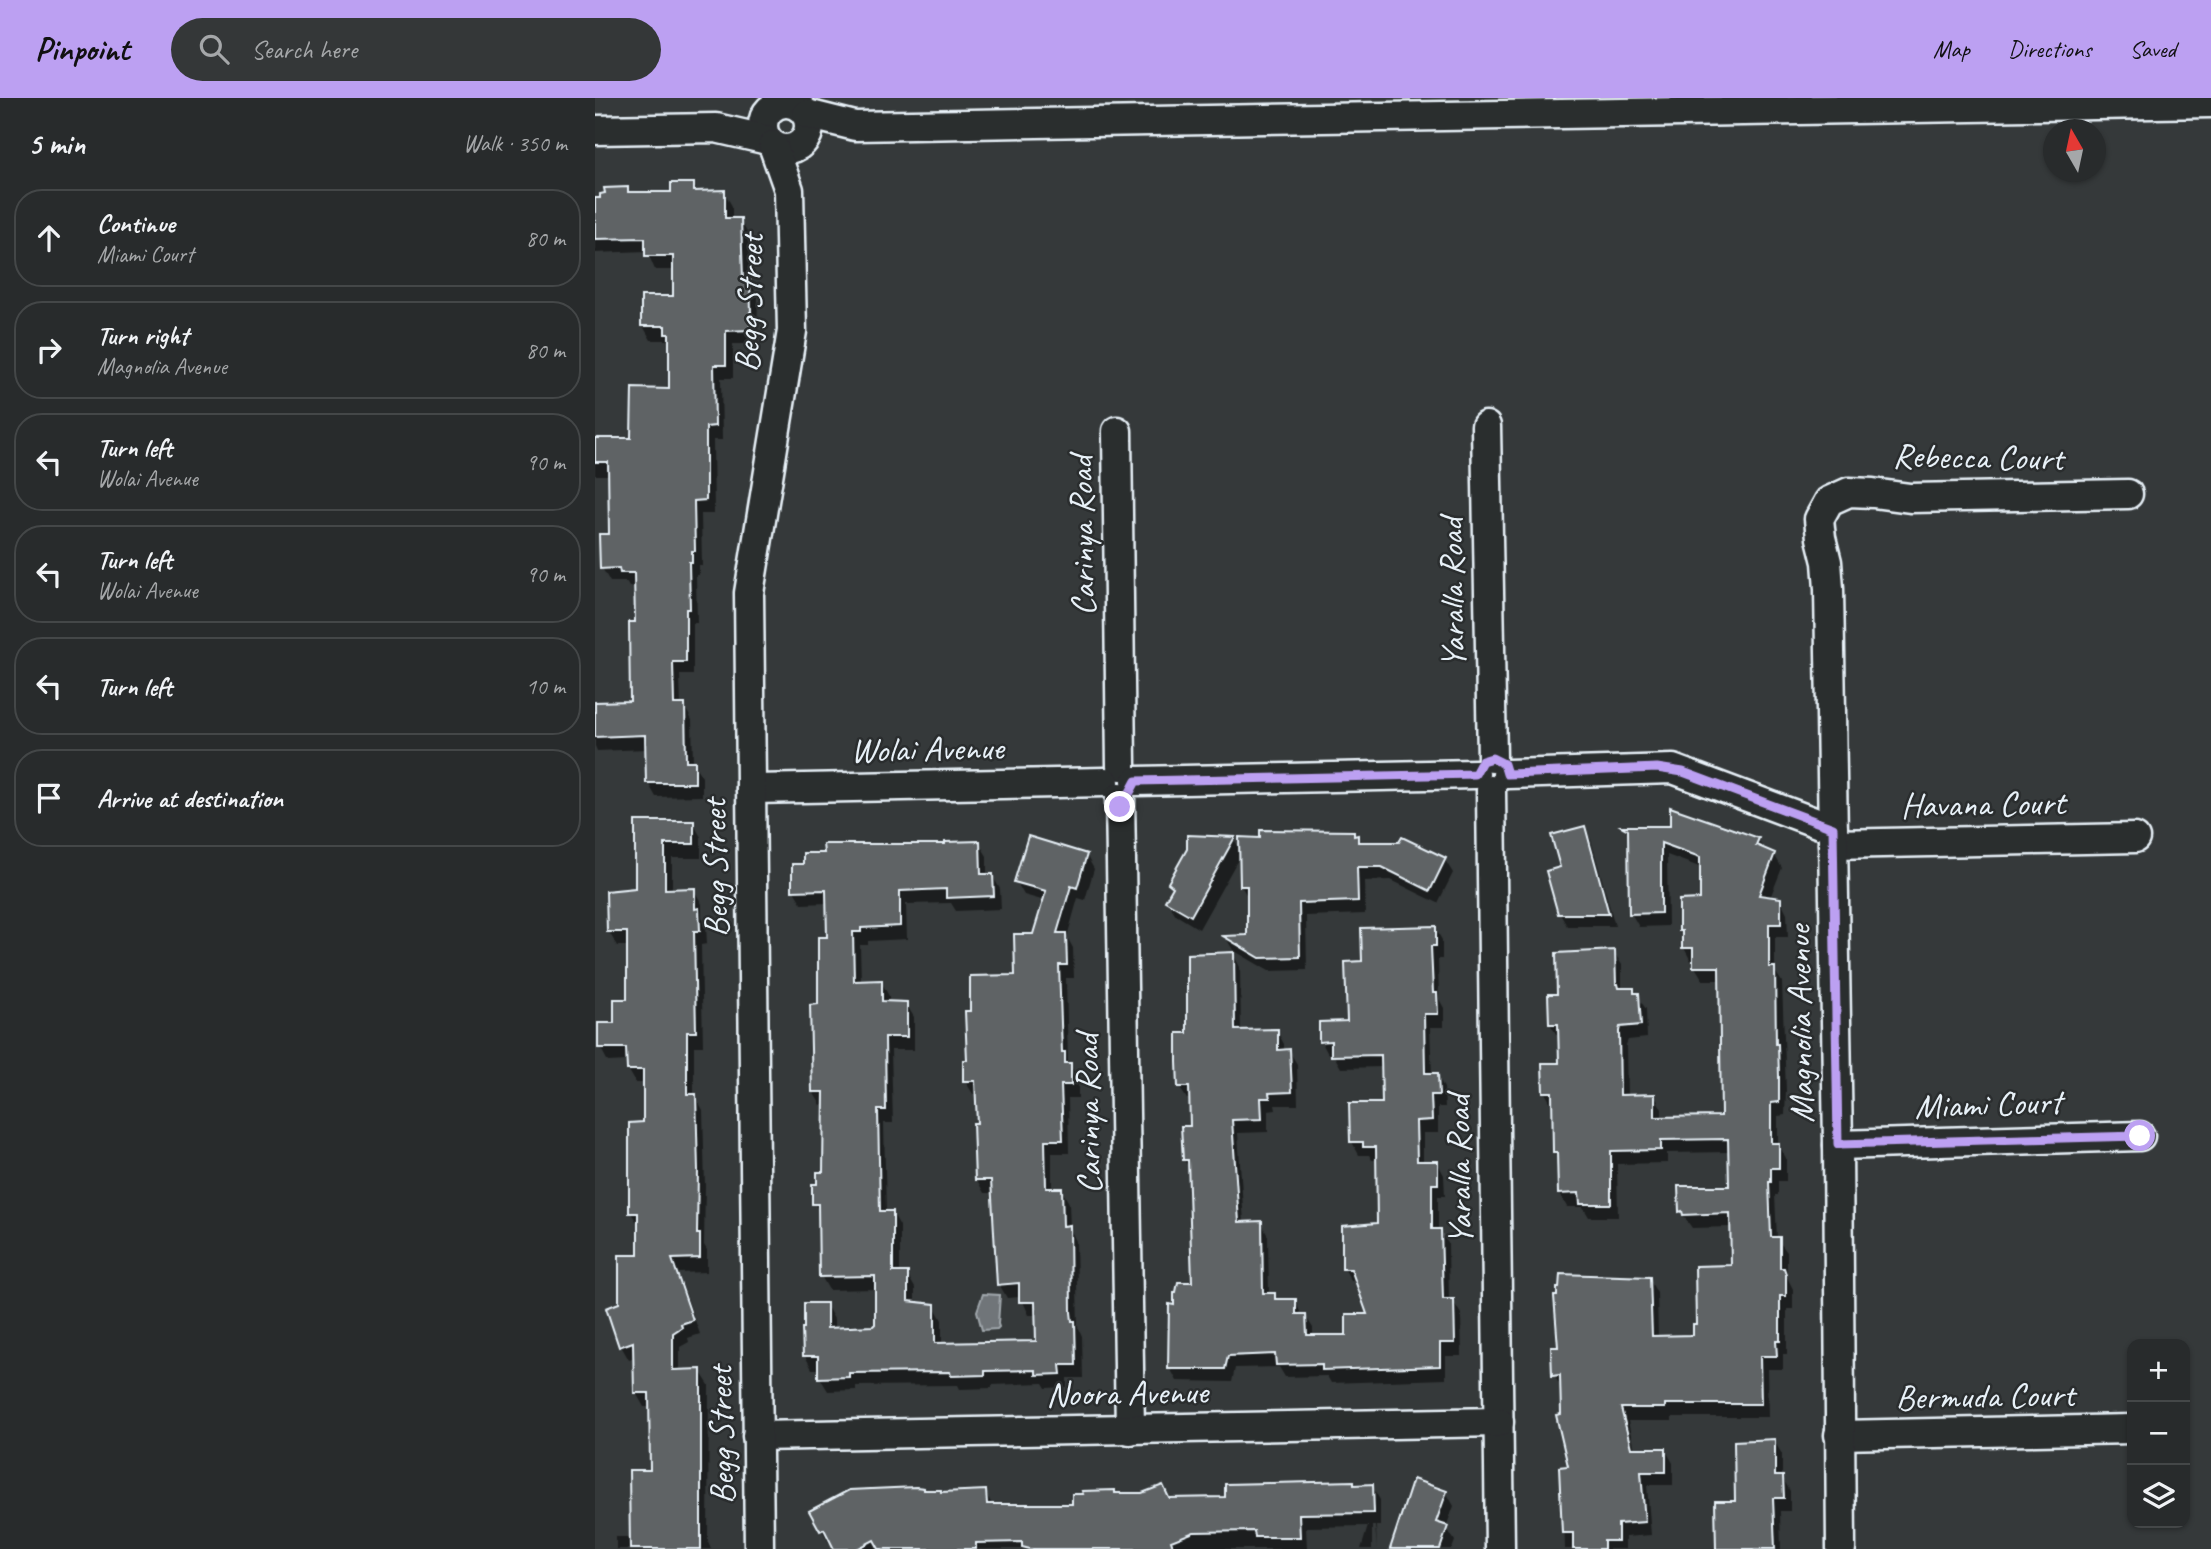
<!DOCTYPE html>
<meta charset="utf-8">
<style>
body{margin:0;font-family:Caveat,sans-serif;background:#343738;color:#f1f3f6}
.controls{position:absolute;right:21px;bottom:21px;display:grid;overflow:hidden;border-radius:14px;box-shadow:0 2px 5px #0004}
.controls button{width:63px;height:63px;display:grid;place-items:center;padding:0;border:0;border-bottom:2px solid #444748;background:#282b2c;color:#f1f3f6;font:35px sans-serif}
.compass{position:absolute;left:1448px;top:21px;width:63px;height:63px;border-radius:50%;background:#282b2c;box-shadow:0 2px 5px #0004;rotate:351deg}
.stop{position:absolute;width:21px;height:21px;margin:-16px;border:5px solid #bca0f2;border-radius:50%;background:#fff}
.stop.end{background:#bca0f2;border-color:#fff;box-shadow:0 2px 7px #0008}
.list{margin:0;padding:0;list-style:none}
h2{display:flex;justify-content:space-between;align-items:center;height:91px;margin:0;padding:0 28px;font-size:30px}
h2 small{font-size:23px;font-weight:400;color:#a5a7a9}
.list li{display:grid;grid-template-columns:46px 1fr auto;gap:21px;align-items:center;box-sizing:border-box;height:98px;margin:0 14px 14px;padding:0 14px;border:2px solid #444748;border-radius:28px}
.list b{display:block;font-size:26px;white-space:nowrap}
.list p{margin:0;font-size:23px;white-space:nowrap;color:#a5a7a9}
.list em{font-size:23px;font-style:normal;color:#a5a7a9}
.icon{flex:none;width:38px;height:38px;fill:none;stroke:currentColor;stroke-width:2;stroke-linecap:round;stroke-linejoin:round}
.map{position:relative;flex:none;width:1616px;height:1451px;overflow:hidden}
header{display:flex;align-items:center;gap:42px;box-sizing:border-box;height:98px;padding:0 35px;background:#bca0f2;color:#111}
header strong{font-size:33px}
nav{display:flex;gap:38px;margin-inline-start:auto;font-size:24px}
.search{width:490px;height:63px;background:#343738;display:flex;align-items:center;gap:18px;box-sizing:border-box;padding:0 24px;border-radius:38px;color:#a5a7a9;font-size:26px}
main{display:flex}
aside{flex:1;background:#282b2c}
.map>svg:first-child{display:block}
</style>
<header>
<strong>Pinpoint</strong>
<div class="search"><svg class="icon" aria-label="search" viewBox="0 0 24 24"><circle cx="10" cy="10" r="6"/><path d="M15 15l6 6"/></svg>Search here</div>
<nav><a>Map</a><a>Directions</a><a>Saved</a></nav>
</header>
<main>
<aside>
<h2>5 min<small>Walk · 350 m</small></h2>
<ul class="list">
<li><svg class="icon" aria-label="ahead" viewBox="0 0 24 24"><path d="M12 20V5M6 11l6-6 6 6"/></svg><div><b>Continue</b><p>Miami Court</p></div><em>80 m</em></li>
<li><svg class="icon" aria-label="right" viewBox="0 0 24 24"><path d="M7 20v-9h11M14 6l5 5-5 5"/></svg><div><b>Turn right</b><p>Magnolia Avenue</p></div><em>80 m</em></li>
<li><svg class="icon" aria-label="left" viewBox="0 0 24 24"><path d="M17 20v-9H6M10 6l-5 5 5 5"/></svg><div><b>Turn left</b><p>Wolai Avenue</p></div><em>90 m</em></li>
<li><svg class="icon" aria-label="left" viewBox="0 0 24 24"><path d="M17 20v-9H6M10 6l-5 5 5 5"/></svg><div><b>Turn left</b><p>Wolai Avenue</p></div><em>90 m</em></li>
<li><svg class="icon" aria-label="left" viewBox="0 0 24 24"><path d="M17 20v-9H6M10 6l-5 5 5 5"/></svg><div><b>Turn left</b></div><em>10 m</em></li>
<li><svg class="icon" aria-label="arrive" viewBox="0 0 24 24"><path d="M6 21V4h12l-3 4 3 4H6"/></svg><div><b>Arrive at destination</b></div></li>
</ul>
</aside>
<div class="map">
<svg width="1616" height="1451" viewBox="0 0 1616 1451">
<rect width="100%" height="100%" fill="#35393a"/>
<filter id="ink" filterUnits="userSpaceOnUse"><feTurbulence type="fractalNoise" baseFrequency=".0143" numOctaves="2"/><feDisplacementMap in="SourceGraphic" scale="14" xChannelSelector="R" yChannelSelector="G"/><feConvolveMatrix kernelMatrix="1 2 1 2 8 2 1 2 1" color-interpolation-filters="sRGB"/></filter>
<g filter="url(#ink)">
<!-- water -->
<polygon fill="#707579" stroke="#a0a7ac" stroke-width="2" points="388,1196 405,1197 403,1226 404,1229 402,1231 387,1232 382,1213"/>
<!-- shadow -->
<g fill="#0007">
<polygon points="98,86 103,94 129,94 137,108 137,122 145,122 153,136 155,184 163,198 162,246 138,246 138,280 126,280 127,342 118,342 119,416 106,416 107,467 104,467 104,477 101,477 102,525 98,525 98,577 85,577 86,608 89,608 97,622 98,665 107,679 107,698 61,699 53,685 52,651 2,653 0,648 0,606 37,605 41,526 41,489 34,489 31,484 15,484 7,470 15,437 15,377 0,377 0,342 38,342 75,292 75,242 56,242 48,228 80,200 80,172 60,172 52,153 0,155 0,102 32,91 35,96 78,95"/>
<polygon points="42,725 98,725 106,739 106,760 77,760 77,792 99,792 107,806 107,819 111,827 112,846 106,847 108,948 99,948 99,996 108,1012 110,1088 109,1147 112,1152 112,1174 83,1175 105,1236 93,1240 94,1244 85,1249 85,1273 105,1273 114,1287 113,1443 116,1451 21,1451 21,1439 36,1439 57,1374 56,1309 49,1309 41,1295 40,1260 34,1262 26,1248 26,1206 45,1158 45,1129 36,1115 49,1026 49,985 41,985 33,971 33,963 13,964 5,949 34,903 34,848 22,848 14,834 42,791"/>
<polygon points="1077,729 1163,741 1169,752 1179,756 1187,770 1175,800 1185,801 1192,815 1193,839 1180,839 1180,873 1187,884 1191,993 1190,1017 1183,1018 1183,1046 1191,1060 1191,1083 1183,1083 1183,1097 1180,1097 1182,1141 1192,1154 1192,1179 1198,1191 1198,1211 1192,1211 1192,1256 1188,1256 1188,1271 1172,1271 1173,1319 1077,1319 1077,1323 1033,1323 1039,1352 1070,1351 1078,1365 1078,1387 1052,1387 1056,1437 1030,1439 1030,1451 970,1451 969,1412 975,1370 967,1291 959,1277 965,1250 1054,1181 1062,1195 1063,1239 1100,1238 1103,1227 1138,1169 1137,1129 1097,1130 1085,1113 1136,1089 1135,1054 1072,1055 1072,1065 1022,1066 1023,1119 994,1119 988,1109 972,1109 964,1095 964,1061 959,1054 957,1007 949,993 966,966 965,939 963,939 955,926 963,898 1019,854 1027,867 1027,892 1038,892 1051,911 1052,940 1033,942 1031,947 1032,998 1059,997 1067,1011 1067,1020 1128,1019 1126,882 1108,882 1100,869 1100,863 1096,863 1089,850 1089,837 1086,833 1106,802 1107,770 1072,757 1073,828 1044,829 1036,815 1035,739 1029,730"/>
<polygon points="989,730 996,742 1020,828 972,828 965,816 967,771"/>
<polygon points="758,735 766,746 850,762 858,775 843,805 796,782 769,783 770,816 711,818 712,872 674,873 638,852 631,840 654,839 654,801 646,788 646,756 604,831 581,817 572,803 579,791 575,785 622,741 639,741 646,754"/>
<polygon points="384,745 392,758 392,778 397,777 405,791 406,811 361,813 356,805 311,806 312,841 273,843 273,847 265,847 266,884 286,884 294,898 294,905 311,906 319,919 319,952 296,952 298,1025 289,1025 291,1115 297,1114 305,1128 305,1176 312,1176 320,1190 320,1206 339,1208 347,1222 347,1247 443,1244 442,1217 434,1217 426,1199 412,1200 404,1186 398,1095 389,1095 382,1082 382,996 378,996 370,983 377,915 421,879 440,837 450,803 429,797 421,783 491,757 499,771 490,802 483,800 472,839 478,850 479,880 471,880 473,964 483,980 483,1000 473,1000 474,1055 457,1055 457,1092 466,1091 474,1105 475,1131 481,1143 483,1229 487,1238 488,1280 472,1280 472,1289 451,1290 448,1285 397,1287 397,1290 365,1291 363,1287 261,1288 261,1292 233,1293 225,1280 225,1271 217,1271 210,1258 231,1207 239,1221 239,1231 279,1230 282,1227 282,1191 234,1192 226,1178 225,1115 219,1105 224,1088 230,1076 230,1007 226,1007 218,994 225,908 234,841 233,805 207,806 199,793 210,767 230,756 283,749"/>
<polygon points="840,830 847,842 847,861 843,861 844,901 849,910 849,929 835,929 837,977 842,977 849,990 850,1009 843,1009 843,1035 828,1035 828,1065 842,1064 849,1077 850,1098 843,1098 843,1133 853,1145 854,1203 858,1203 866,1216 867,1258 851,1258 851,1281 736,1285 732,1278 690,1279 684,1269 640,1270 637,1284 582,1283 575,1270 599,1185 595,1071 589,1062 597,1030 596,1001 592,1001 584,989 594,936 638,856 645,869 646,934 682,933 689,946 689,953 694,953 702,966 703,1007 680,1007 681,1012 673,1013 673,1034 643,1035 649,1125 666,1125 673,1138 674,1196 679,1196 683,1203 700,1203 707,1218 710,1217 718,1230 718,1239 753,1238 775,1218 762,1183 756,1183 749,1170 784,1126 783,1062 777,1062 774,1057 764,1057 757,1044 789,1007 788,969 746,970 738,956 733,956 726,943 754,924 768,865"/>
<polygon points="1179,1343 1187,1356 1187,1379 1195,1393 1195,1413 1185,1413 1186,1451 1123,1451 1141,1405"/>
<polygon points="777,1388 785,1402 785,1428 781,1428 782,1451 780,1428 777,1428 777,1451 766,1451 773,1428 711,1429 712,1451 241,1451 237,1444 234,1445 217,1414 329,1394 390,1394 398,1408 479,1408 521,1397 548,1397 568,1389 575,1401 632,1401"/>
<polygon points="851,1394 859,1408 851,1429 860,1443 857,1451 817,1451"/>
</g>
<!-- building -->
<g fill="#5f6365" stroke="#e8f1f8" stroke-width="2">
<polygon points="76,85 99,85 99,93 130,92 130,120 146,120 148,182 155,182 156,214 155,214 155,232 131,233 131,267 119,267 120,328 111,329 111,402 99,403 100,453 97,453 97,464 94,464 95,511 91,511 91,564 78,564 79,606 90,606 91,663 100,663 100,685 51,685 50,637 0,639 0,604 35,603 34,524 40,524 39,475 25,475 24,470 5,471 4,436 14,436 13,364 0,364 0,340 36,340 37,290 74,291 74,236 70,236 70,228 46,228 46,198 78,198 78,158 50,158 50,140 0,141 0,100 5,100 5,96 10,95 9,90 33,89 33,94 76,94"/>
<polygon points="1075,709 1164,740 1161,747 1180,755 1164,797 1186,800 1186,826 1174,826 1174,869 1180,869 1181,946 1183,946 1184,978 1184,1004 1176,1005 1176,1045 1184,1045 1184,1070 1176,1070 1176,1084 1174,1084 1176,1139 1185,1139 1185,1170 1189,1170 1191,1176 1191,1198 1185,1198 1185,1243 1181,1243 1182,1258 1165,1258 1166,1306 1070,1306 1070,1310 1026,1310 1036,1350 1071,1350 1071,1374 1046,1374 1050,1424 1023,1426 1023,1443 1009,1443 1009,1451 978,1451 978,1435 967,1435 964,1369 973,1368 961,1317 966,1316 965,1277 957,1278 956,1249 963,1249 959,1198 962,1198 962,1190 964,1190 965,1176 1055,1179 1057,1238 1098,1237 1098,1226 1101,1226 1100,1168 1136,1167 1135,1115 1088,1117 1087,1113 1084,1114 1083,1088 1134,1088 1133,1041 1066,1042 1066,1052 1016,1053 1016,1106 985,1106 984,1095 963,1096 962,1054 958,1054 957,994 948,994 947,965 964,965 963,926 954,926 953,896 962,896 961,855 1020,852 1021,886 1023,886 1024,890 1039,890 1039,895 1044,895 1046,927 1025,929 1024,933 1025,997 1060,996 1060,1019 1126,1018 1124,869 1098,869 1098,850 1087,850 1087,833 1084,833 1084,802 1105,801 1105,759 1066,745 1066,815 1034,816 1033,732 1026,728 1075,728"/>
<polygon points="40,723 99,723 99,746 70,746 70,791 100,790 100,811 104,810 105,833 99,833 101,934 92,934 92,996 101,996 103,1072 102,1136 105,1136 105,1160 77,1161 98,1222 86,1226 87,1229 78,1235 78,1272 106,1271 106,1451 35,1451 34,1372 55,1372 54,1295 39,1295 38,1244 24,1249 11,1210 24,1205 24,1157 43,1157 43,1115 34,1115 34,1025 48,1024 48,972 32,972 31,950 3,950 3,925 19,925 19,901 32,901 32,834 12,834 11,793 40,790"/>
<polygon points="990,728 1014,816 963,816 951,773 965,769 956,737"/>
<polygon points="665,732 759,733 759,738 763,737 763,744 804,744 807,739 851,760 835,793 787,769 762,769 763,803 704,805 705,859 665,860 628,838 652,837 652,788 645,788 644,739 665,740"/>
<polygon points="592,737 640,739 596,818 570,803 578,789 573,785 592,751"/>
<polygon points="433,738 492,756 482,790 476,788 462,835 471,835 472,867 464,867 467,954 470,954 470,965 476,965 476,987 466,987 468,1042 450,1042 451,1090 467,1090 468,1128 475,1127 476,1214 477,1223 480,1223 481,1267 465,1267 466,1276 441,1277 441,1272 390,1273 390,1277 356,1278 355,1274 254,1275 254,1279 223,1280 223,1258 208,1258 207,1230 209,1230 209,1205 232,1205 232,1230 278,1228 280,1226 280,1178 224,1179 223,1106 217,1106 217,1086 222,1086 222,1074 228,1074 229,994 217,994 215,907 223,906 223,839 232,839 231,792 197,793 197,766 208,766 208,755 229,755 228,746 350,746 350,744 385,743 386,776 398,776 399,798 351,800 351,791 305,793 305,828 266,830 266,834 258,834 259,883 287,882 287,903 312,904 312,939 290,939 291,1012 283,1012 285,1113 298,1113 298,1174 313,1174 313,1203 340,1206 340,1245 441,1243 440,1204 424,1204 424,1185 402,1187 396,1082 380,1082 378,1025 382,1025 380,983 368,983 368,962 372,962 370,913 375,913 375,878 420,877 419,836 438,836 451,793 419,784"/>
<polygon points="841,828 841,848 836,848 838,895 842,895 843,916 829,916 830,975 843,975 844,997 836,997 837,1022 821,1023 822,1063 843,1063 843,1086 837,1086 837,1131 846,1131 848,1201 859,1201 860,1245 845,1245 845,1268 727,1272 727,1266 681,1267 680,1256 633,1258 630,1271 573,1271 574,1206 579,1207 579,1194 581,1194 583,1184 597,1184 593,1062 588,1062 586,1028 595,1028 594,989 583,989 582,964 582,935 592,935 592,856 639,854 640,932 683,931 683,952 695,951 697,994 674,995 675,1000 666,1000 667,1021 637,1022 644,1124 667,1123 668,1195 680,1195 680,1201 701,1201 701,1216 711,1216 712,1237 751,1237 751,1216 772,1216 756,1171 747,1171 747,1128 782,1125 781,1049 768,1049 768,1044 755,1044 754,1005 787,1005 786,957 736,958 736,943 724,944 724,924 752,923 750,864 767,863 766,830"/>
<polygon points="1180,1341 1180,1378 1188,1378 1189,1400 1178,1400 1180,1451 1121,1451 1120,1403 1140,1403 1139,1343"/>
<polygon points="818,1381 852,1393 841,1424 853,1428 845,1451 795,1451"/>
<polygon points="759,1383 759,1387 778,1386 779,1415 704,1416 705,1439 660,1439 659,1433 599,1434 576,1443 579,1451 435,1451 427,1449 427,1444 381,1445 381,1451 284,1451 279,1442 262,1451 239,1451 229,1431 225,1433 214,1413 254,1392 321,1389 329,1390 329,1392 346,1392 346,1394 391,1392 392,1406 477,1406 477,1396 488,1396 487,1393 520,1392 520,1395 547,1395 568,1387 574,1400 630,1399 630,1386"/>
</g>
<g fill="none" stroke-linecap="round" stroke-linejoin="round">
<defs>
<g id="street">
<circle cx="191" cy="28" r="23"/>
<polyline points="212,16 260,28 1616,5"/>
<polyline points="0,32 121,30 173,42"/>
<polyline points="891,328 897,660"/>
<polyline points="522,333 526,668"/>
<polyline points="912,676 1078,671 1238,731"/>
<polyline points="541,683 880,676"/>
<polyline points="156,691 510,684"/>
<polyline points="896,692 905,1451"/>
<polyline points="525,699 535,1332"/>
<polyline points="1238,746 1540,740"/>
<polyline points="1243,1047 1545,1038"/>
<polyline points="1244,1337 1537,1331"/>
<polyline points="162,1338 904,1324"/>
<polyline points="164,1451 154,495 197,233 194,92 178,47"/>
<polyline points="1246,1451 1243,1047 1234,491 1232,464 1226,440 1224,421 1234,403 1254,394 1278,395 1315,400 1533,396"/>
</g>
</defs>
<!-- street casing -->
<use href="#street" stroke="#e8f1f8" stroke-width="33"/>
<!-- street -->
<use href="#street" stroke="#2a2d2e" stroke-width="28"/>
</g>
</g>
<g fill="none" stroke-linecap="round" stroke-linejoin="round" filter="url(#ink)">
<!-- route -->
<polyline stroke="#bca0f2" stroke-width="9" points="525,709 524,699 534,696 541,683 880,676 887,663 897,660 909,666 912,676 1062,670 1088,674 1238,730 1243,1046 1545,1038"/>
</g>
<g text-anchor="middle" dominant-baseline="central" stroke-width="5" stroke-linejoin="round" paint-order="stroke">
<!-- street labels -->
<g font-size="35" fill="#e8f1f8" stroke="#2a2d2e">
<text transform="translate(154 205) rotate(-88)">Begg Street</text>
<text transform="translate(1383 359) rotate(1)">Rebecca Court</text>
<text transform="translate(487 438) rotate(-91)">Carinya Road</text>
<text transform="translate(857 495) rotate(-91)">Yaralla Road</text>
<text transform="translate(332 651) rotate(-1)">Wolai Avenue</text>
<text transform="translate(1388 706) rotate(-1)">Havana Court</text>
<text transform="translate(120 770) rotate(-91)">Begg Street</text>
<text transform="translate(1205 926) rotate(-91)">Magnolia Avenue</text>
<text transform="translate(1393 1006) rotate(-2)">Miami Court</text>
<text transform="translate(493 1016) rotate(-91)">Carinya Road</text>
<text transform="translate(864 1072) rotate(-91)">Yaralla Road</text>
<text transform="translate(532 1295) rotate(-1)">Noora Avenue</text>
<text transform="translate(1390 1298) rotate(-1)">Bermuda Court</text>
<text transform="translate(126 1337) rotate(-91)">Begg Street</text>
</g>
</g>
</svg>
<div class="controls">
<button>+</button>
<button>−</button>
<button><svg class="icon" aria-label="layers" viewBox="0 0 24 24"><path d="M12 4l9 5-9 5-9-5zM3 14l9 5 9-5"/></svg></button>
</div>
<svg class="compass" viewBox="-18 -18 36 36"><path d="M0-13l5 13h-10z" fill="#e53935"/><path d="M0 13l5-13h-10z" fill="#a5a7a9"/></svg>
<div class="stop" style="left:1545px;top:1038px"></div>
<div class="stop end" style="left:525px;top:709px"></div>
</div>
</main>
